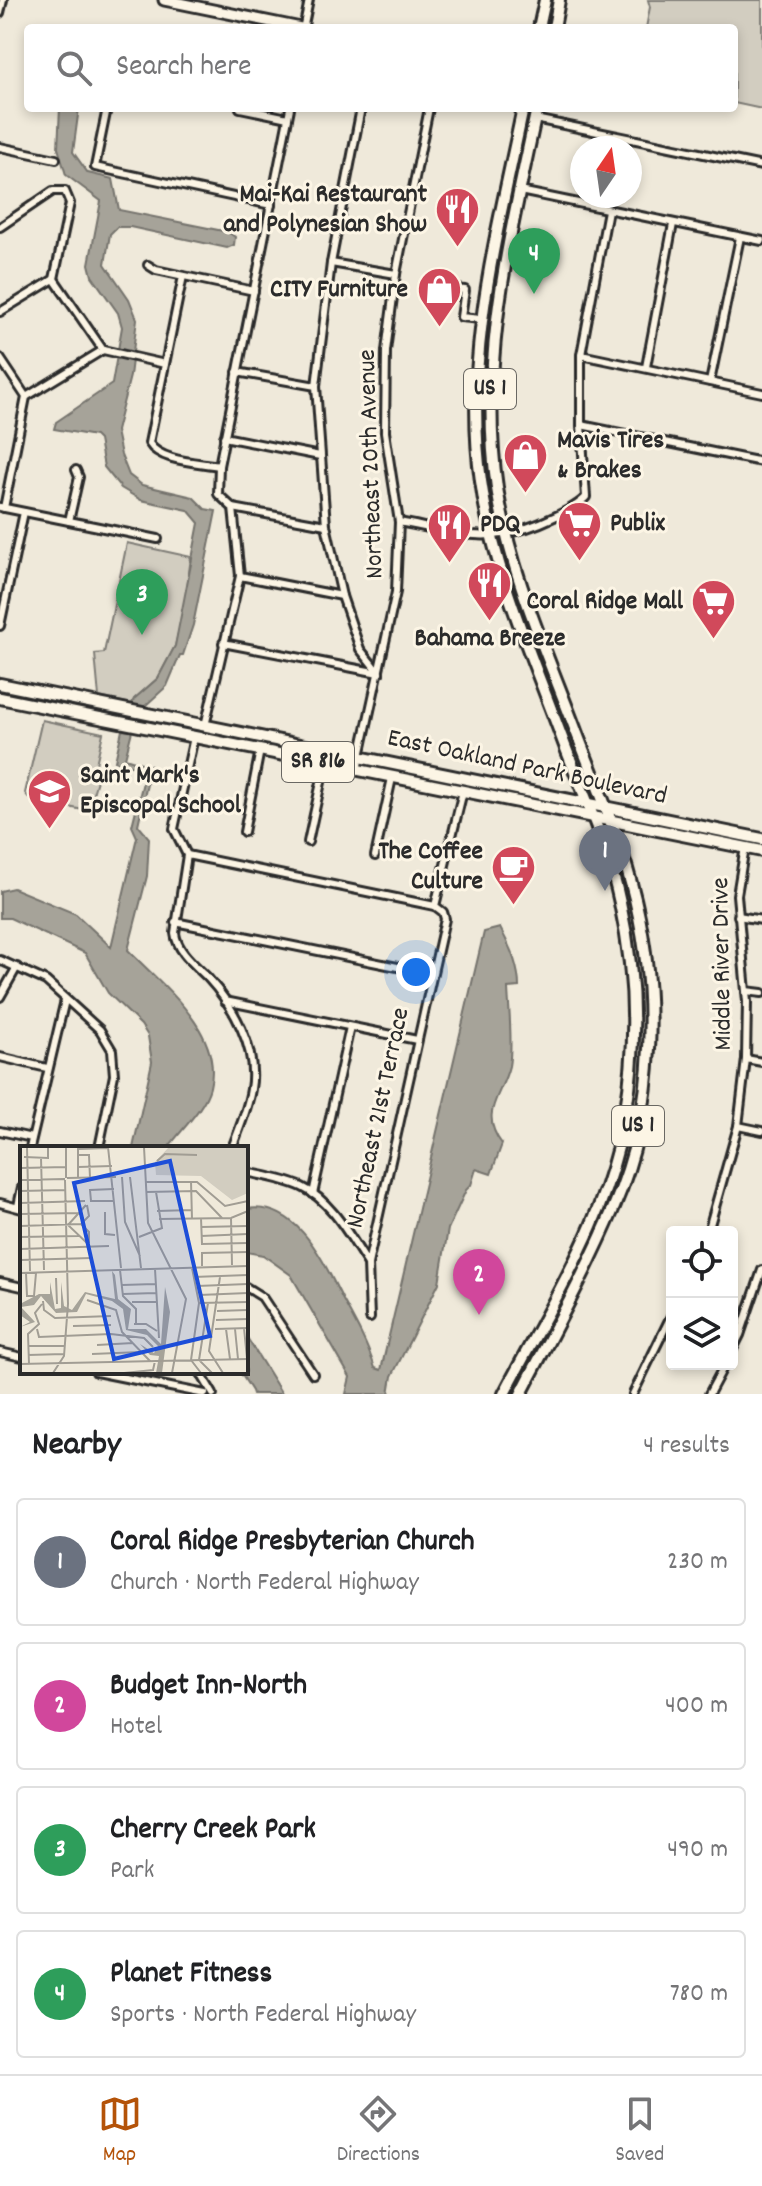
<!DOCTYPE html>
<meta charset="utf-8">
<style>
body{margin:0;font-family:Dekko,sans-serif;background:#f6f6f6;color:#202124}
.controls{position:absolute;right:24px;bottom:24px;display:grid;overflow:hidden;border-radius:8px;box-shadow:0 4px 12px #0003}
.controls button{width:72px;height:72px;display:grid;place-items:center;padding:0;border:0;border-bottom:2px solid #e0e0e0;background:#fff;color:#202124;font:40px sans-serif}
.compass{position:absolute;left:570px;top:136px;width:72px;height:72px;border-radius:50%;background:#fff;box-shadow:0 4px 12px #0003;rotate:13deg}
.you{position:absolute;left:416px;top:972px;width:28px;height:28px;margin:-20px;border:6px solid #fff;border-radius:50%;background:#1a73e8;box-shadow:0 0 0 12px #1a73e833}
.badge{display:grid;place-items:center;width:52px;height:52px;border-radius:50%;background:#b45309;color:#fff;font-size:26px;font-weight:700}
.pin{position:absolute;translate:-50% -66px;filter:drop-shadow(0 2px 4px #0008)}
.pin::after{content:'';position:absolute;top:42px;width:28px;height:24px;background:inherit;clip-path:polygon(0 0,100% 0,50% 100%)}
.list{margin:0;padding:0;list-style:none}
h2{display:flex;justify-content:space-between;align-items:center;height:104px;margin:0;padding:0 32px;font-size:34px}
h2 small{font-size:26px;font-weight:400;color:#757577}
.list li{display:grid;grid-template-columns:52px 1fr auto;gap:24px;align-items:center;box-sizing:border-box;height:128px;margin:0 16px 16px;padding:0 16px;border:2px solid #e0e0e0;border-radius:8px}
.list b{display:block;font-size:30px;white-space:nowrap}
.list p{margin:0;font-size:26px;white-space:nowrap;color:#757577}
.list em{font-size:26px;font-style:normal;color:#757577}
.icon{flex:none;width:44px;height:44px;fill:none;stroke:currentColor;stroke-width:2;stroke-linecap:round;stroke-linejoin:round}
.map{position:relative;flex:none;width:762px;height:1394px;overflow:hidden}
.search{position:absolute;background:#fff;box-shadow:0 4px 12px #0003;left:24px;right:24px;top:24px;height:88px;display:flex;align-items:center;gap:20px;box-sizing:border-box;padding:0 28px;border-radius:8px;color:#757577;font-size:30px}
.sheet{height:680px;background:#fff}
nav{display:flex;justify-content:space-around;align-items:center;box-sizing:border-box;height:112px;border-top:2px solid #e0e0e0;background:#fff;font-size:22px;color:#757577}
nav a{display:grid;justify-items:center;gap:4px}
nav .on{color:#b45309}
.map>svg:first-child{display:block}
</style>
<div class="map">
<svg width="762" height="1394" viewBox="0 0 762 1394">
<rect width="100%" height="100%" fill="#efe9da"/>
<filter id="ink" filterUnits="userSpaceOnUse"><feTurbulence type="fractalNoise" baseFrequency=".0125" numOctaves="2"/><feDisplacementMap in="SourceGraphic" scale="16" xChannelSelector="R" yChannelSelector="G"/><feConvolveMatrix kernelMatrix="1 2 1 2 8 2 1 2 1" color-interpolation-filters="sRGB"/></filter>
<g filter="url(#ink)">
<!-- green -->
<g fill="#d2cdc0" stroke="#7e7c76" stroke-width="2">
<polygon points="648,0 762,0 762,109 734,103 734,28 646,28 650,7"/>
<polygon points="127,543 191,557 185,603 175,646 158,678 134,699 132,704 99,697 95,654 104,653"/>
<polygon points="42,720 103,733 96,764 99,773 88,811 30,799 25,793"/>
</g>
<!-- water -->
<g fill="#a6a399" stroke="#75736d" stroke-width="2">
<polygon points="60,108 79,108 73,152 88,173 113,179 119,210 228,232 235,237 234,245 227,248 130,227 117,227 110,234 105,264 129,299 137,319 130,376 116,431 121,455 129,475 142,485 193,497 205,509 216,511 193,625 183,655 180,655 167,686 144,707 132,704 134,699 158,678 175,646 199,523 188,510 141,500 121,488 104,467 99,440 95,436 54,429 56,422 112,384 122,327 118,313 92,276 89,264 101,201 66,175 58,148"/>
<path d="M122,730L132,731L125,758L151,766L138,825L149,838L147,876L128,950C162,985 224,1032 210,1087C205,1108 180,1131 168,1148H133L152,1062L148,1036L141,1025L108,993L85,953L10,918H0V891L13,888L76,914L111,947L137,837L132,826L146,770L115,761Z"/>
<path d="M500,928C510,946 519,966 519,987L508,988C509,1011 513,1045 509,1066C502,1096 478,1112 502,1144L491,1174L476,1169L471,1185L466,1190L448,1229L439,1283L392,1376L389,1394H346L350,1377L291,1275L263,1255L246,1252V1209C298,1200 324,1263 343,1300C355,1322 367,1343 375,1368L381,1370L484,932Z"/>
<polygon points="246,1336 282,1394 253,1394 252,1391 240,1372 246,1372"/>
</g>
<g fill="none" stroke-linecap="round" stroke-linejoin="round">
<defs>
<g id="street">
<polyline points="0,13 3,0"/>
<polyline points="306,28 304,25 309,0"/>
<polyline points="107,108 95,167 271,205"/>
<polyline points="240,108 288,118"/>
<polyline points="361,108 331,263 316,386 326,525 342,596 360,649 379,673"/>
<polyline points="535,119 762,166"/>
<polyline points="0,147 56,159"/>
<polyline points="520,191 762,241"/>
<polyline points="0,227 53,191 65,191 70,203 54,279 0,312"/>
<polyline points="331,263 396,274"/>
<polyline points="148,265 156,270 254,291"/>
<path d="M183,276L149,443C160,462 199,462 219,466"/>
<polyline points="438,287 465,290 461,317 481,319"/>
<polyline points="103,350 165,364"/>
<polyline points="581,355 762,393"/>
<polyline points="0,358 26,397 4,508"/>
<polyline points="646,367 673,224"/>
<polyline points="237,372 316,386"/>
<polyline points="710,382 740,237"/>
<polyline points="26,397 103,350 54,279"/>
<polyline points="581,425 762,462"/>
<polyline points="224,437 320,456"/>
<polyline points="0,507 158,539"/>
<polyline points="233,508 218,494 219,466 290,108"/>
<polyline points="233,508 326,525"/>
<polyline points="69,521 79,477 76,470"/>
<path d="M399,522C462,534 492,547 554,517C565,512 578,506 586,497L581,425V355L608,210"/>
<polyline points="240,576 342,596"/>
<polyline points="0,626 24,512"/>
<polyline points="223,643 379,673"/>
<polyline points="205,726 240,576 233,508"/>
<path d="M194,737L174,829L187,855L175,933C177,951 194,964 207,977C233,1005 258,1049 251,1089C248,1109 239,1129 232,1148"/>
<polyline points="357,770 396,592 399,522 385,432 386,351 396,274 429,108"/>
<polyline points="244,832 260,750"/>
<polyline points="308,842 325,764"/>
<polyline points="187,855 435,906"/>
<polyline points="375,856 392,778"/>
<polyline points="738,916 762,920"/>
<polyline points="175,922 432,974"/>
<polyline points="0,960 46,981 100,1030 112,1050 114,1075 99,1148"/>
<polyline points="746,991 762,993"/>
<polyline points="0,997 17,967"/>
<polyline points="225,1001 417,1040"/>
<polyline points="0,1057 47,1068"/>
<polyline points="746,1059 762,1062"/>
<polyline points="738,1126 762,1131"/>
<polyline points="0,1131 32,1138"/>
<polyline points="30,1148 65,1000"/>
<path d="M246,1172C264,1176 285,1179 302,1187C332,1201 350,1237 368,1264"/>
<polyline points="313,1194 350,1027"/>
<polyline points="0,1203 22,1209"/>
<polyline points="18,1206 22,1187"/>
<polyline points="708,1232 738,1126 746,1059 747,1002 737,895 745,847"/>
<polyline points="0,1282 22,1287"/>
<polyline points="246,1287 262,1297 313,1374"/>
<polyline points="370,1318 368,1264 445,919 443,912 435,906 463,791"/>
<polyline points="732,1351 740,1335 762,1270"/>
<polyline points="0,1352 22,1357"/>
<polyline points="96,1372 205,1394"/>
<polyline points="200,1372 213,1394"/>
<polyline points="633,1394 672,1314"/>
<polyline points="709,1394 725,1364"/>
</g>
<polyline id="secondary" points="164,0 301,28"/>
<g id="primary">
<polyline points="539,28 545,0"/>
<polyline points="554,28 559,0"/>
<polyline points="0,684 762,839"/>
<polyline points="0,698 762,851"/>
<path d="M504,1394C533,1338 566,1284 591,1226C636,1123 644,1012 620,903C608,846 582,792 562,738C531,654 493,570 481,481C463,355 498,231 523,108"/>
<path d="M521,1394C553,1332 587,1271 614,1207C657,1108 659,986 631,883C617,831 595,781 576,731C546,651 510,573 497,488C478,358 511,234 537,108"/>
</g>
</defs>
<!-- street casing -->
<use href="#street" stroke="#2b2b2b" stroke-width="12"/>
<!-- secondary casing -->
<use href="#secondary" stroke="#2b2b2b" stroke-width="15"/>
<!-- primary casing -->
<use href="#primary" stroke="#2b2b2b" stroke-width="16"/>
<!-- street -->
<use href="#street" stroke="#fcf5e5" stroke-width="6"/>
<!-- secondary -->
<use href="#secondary" stroke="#fcf5e5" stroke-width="9"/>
<!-- primary -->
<use href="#primary" stroke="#fcf5e5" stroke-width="10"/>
</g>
</g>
<!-- icons -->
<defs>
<symbol id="restaurant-pin" viewBox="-11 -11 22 30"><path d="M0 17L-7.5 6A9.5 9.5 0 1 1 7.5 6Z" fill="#d1495b" stroke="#fcf5e5"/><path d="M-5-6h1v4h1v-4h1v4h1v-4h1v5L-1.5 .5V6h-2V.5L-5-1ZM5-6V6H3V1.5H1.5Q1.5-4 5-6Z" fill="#fff"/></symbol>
<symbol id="shop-pin" viewBox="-11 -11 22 30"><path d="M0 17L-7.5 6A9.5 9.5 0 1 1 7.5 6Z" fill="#d1495b" stroke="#fcf5e5"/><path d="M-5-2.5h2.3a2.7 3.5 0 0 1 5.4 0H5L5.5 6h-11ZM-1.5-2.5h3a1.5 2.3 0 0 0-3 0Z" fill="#fff"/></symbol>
<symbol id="supermarket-pin" viewBox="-11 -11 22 30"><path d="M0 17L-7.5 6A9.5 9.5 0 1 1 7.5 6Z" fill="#d1495b" stroke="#fcf5e5"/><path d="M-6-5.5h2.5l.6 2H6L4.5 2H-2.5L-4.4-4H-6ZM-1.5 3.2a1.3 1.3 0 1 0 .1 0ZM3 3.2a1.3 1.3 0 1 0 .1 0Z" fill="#fff"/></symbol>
<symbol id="school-pin" viewBox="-11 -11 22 30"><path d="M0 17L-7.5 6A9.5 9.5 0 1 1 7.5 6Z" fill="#d1495b" stroke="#fcf5e5"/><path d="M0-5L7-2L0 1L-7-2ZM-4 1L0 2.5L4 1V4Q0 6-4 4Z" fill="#fff"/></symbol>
<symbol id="cafe-pin" viewBox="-11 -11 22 30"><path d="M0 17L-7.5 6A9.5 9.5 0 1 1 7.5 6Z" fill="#d1495b" stroke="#fcf5e5"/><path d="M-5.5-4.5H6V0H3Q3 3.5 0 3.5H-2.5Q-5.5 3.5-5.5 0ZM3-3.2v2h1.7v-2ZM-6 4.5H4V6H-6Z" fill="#fff"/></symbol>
</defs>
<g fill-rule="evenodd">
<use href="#restaurant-pin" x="432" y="184" width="51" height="69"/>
<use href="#shop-pin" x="414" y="264" width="51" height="69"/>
<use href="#shop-pin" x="500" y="430" width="51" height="69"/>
<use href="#supermarket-pin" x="554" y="498" width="51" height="69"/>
<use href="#restaurant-pin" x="424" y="500" width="51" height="69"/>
<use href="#restaurant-pin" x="464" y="558" width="51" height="69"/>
<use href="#supermarket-pin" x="688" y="576" width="51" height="69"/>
<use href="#school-pin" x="24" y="766" width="51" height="69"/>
<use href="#cafe-pin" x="488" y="842" width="51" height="69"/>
</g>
<g text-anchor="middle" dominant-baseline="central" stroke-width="6" stroke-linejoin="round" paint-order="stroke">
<!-- shield labels -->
<g fill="#fcf5e5" stroke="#6a6863" stroke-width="2">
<rect x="464" y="369" width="52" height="40" rx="6"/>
<rect x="282" y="742" width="72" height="40" rx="6"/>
<rect x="612" y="1106" width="52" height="40" rx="6"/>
</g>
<g font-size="24" font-weight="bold" fill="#2b2b2b">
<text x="490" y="389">US 1</text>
<text x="318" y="762">SR 816</text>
<text x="638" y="1126">US 1</text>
</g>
<!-- poi labels -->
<g font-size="26" font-weight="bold" fill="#2b2b2b" stroke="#fcf5e5" text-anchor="end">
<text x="427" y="195">Mai-Kai Restaurant<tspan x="427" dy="30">and Polynesian Show</tspan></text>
<text x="408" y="290">CITY Furniture</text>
<text x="557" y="441" text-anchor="start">Mavis Tires<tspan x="557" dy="30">&amp; Brakes</tspan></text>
<text x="610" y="524" text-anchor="start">Publix</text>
<text x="480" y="525" text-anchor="start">PDQ</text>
<text x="683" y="602">Coral Ridge Mall</text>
<text x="490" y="639" text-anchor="middle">Bahama Breeze</text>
<text x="80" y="776" text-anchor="start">Saint Mark's<tspan x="80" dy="30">Episcopal School</tspan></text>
<text x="483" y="852">The Coffee<tspan x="483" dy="30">Culture</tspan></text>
</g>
<!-- street labels -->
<g font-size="26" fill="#2b2b2b" stroke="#fcf5e5">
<text transform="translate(372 464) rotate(-92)">Northeast 20th Avenue</text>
<text transform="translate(527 768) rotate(12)">East Oakland Park Boulevard</text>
<text transform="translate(723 964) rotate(-91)">Middle River Drive</text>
<text transform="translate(379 1118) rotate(-78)">Northeast 21st Terrace</text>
</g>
</g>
<!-- overview -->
<g transform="translate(20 1146)">
<rect width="228" height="228" fill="#efe9da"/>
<path d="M149,1H228V47L212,54L181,30L136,29L135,16Z" fill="#d2cdc0"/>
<path d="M92,125L95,129L98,153L111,163L108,183H126L141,198L145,141L150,166L142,227H136L139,210L130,209L120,198L134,207L138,200L127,189L106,184L103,163L92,155L66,148L57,166L36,167L21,150L14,159L1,161L15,176L0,181L10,176L0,169V158L19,148H30V136L35,163L41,162V136L44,160L52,164L65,146L95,153Z" fill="#a6a399"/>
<path fill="none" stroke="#a19d94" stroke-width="2" d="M7,1L10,125M46,1V32M58,1V32M88,1L101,122M124,1L128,77L166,153L152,227M58,3L88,2M58,9H69L70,32M4,11L28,12V1M21,12L24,124M137,15L145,8L177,9M58,21L92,20M1,22L46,21M102,31L105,76L120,110M110,31L121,122M47,32L96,31M0,34L45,33M171,35L172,73M126,36H177L205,60L228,55M94,43L70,44L71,55H94M0,45L46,44M126,46L176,45L202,72M0,57L65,55M66,59L48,79L69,99M67,59L69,70L61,78L69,86V97M137,65L172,64M85,66V88L95,89M0,68L59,67M181,72L182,98L228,97M211,72L212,119M139,73L211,72L228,65M0,80L61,78M181,81L228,80M181,90L228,88M0,91L59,90M119,91L142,82L136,46M0,103L89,100M0,114L72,112M182,120V107L228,106M172,122L179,157L171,214L181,227M135,123L139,192M100,124L103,150L116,163V177M0,127L228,120M6,127L7,150H14L16,127M173,131L228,129M200,131L189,205L203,227M36,132L37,158M102,139L135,138M177,140L228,138M103,148L136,147M179,149L228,147M67,154L96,164L102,186L130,215M23,155L24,164L35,172L91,170M112,156H137M179,157L228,156M188,157L179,214L192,227M197,165L228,164M196,174L228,173M114,178H126L137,185M53,180L91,179M0,182V213M224,182L227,213M17,183L19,191L91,188L124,192L133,201M195,183L228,182M206,183L210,213M215,183L218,213M77,199L113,197M8,200H44M72,208L121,206M8,209L44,208M0,218L228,213M9,218L8,188L19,178L15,167L22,158M33,227L44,210L48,158L45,34M104,227L133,224L135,215"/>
<path fill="#1d4ed8" fill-opacity="0.15" stroke="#1d4ed8" stroke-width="4" d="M150,15L190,190L94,213L54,37Z"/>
<rect width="228" height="228" fill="none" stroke="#2b2b2b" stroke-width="4"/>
</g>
</svg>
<div class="controls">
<button><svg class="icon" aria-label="locate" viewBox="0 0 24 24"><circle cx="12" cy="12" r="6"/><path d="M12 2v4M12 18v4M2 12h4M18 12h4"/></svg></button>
<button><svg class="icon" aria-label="layers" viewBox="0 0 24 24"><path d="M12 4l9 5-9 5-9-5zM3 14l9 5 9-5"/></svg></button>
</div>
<svg class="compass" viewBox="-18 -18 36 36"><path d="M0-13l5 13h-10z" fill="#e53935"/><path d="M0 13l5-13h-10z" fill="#757577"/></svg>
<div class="you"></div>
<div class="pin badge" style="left:605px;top:891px;background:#6b7280">1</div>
<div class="pin badge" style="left:479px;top:1315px;background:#d1479c">2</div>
<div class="pin badge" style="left:142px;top:635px;background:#2e9e5b">3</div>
<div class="pin badge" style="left:534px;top:294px;background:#2e9e5b">4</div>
<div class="search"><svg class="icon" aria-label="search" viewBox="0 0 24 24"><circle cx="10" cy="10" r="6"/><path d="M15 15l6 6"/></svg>Search here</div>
</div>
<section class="sheet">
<h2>Nearby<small>4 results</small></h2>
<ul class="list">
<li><span class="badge" style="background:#6b7280">1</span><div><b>Coral Ridge Presbyterian Church</b><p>Church · North Federal Highway</p></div><em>230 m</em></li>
<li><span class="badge" style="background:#d1479c">2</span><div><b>Budget Inn-North</b><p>Hotel</p></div><em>400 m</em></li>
<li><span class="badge" style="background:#2e9e5b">3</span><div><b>Cherry Creek Park</b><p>Park</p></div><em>490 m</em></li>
<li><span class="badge" style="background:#2e9e5b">4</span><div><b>Planet Fitness</b><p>Sports · North Federal Highway</p></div><em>780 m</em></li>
</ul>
</section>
<nav>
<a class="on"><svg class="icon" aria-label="map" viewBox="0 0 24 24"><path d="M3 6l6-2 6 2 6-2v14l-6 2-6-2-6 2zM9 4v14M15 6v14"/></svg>Map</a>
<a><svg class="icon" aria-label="directions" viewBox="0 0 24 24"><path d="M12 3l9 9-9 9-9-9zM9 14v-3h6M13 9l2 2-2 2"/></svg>Directions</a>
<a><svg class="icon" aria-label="saved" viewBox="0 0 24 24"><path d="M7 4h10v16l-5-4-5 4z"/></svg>Saved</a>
</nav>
